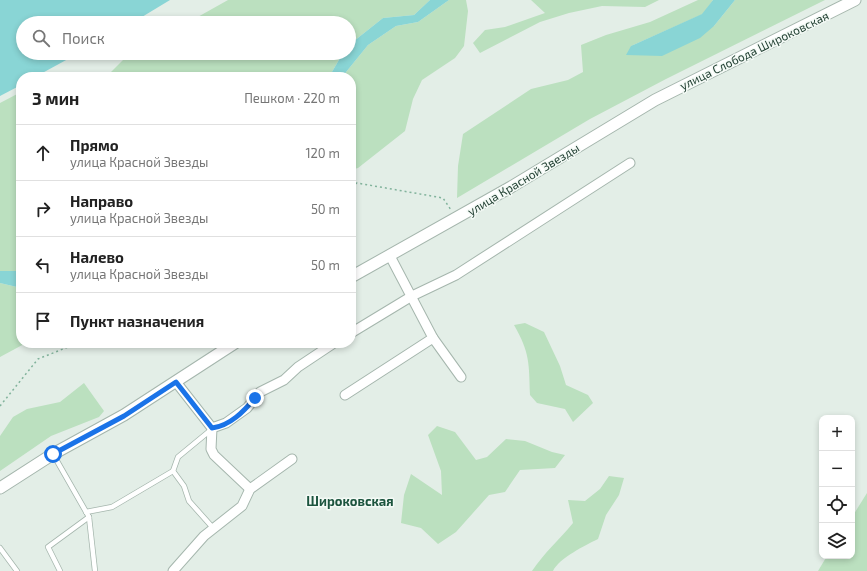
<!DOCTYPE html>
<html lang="ru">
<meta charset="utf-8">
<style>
body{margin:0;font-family:"Exo 2",sans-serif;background:#f2f2f2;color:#222}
.controls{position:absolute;right:12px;bottom:12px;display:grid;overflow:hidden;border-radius:8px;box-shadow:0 2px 6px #0003}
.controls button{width:36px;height:36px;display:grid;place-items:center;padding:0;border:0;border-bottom:1px solid #e0e0e0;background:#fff;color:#222;font:20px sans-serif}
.stop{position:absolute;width:12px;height:12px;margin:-9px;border:3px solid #1a73e8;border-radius:50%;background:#fff}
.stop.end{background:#1a73e8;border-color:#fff;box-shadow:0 1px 4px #0008}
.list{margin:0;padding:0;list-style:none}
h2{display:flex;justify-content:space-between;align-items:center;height:52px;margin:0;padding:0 16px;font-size:17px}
h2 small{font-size:13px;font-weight:400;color:#767676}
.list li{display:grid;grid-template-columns:26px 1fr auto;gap:12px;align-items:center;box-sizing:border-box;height:56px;padding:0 16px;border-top:1px solid #e0e0e0}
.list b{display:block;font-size:15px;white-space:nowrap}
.list p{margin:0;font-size:13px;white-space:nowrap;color:#767676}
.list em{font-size:13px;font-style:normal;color:#767676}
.icon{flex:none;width:22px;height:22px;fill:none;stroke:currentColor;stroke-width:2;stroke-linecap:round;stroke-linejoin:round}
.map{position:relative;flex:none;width:867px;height:571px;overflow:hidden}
.search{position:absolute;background:#fff;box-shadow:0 2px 6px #0003;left:16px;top:16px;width:340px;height:44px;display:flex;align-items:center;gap:10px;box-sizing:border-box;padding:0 14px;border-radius:22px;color:#767676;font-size:15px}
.panel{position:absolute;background:#fff;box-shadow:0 2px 6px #0003;left:16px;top:72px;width:340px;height:276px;border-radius:16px}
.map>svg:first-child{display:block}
</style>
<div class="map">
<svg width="867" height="571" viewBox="0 0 867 571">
<rect width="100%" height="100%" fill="#e3eee7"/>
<!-- green -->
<g fill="#bbe0bf">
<polygon points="228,0 430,0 414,15 383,18 349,45 349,23 187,23"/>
<polygon points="449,0 466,0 468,11 464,46 455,58 422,80 413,99 405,131 358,168 351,170 351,77 342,77 368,45 396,26 418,22"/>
<polygon points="531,0 659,0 645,7 602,6 569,13 540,22 480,53 473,43 485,30 505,27 545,13"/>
<polygon points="698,0 713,0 703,14 631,46 714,26 735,0 825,0 666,79 590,119 457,198 458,166 463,134 531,89 568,80 583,72 581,45 606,35 650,22"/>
<polygon points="134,53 343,53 329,77 106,77 126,57"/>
<polygon points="21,92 21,271 0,271 0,103"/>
<polygon points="0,283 21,288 21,343 26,343 0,357"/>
<path d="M525,323L544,332L560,366L566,385L588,395L593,403L573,422L565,409L537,403L530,395C529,363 530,353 514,325Z"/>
<polygon points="84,383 104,411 99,417 51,436 0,471 0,436 13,417 27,409 60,402"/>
<polygon points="437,426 455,432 476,460 487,457 506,439 525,441 552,452 565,455 555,468 520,470 505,492 489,495 456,532 438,544 421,528 401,523 404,495 411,474 442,495 441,471 428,435"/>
<path d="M609,476L624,478L619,495L606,515L598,539C586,545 559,558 553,571H532C544,553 560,539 573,523L568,500L585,501L600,489Z"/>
<polygon points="867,493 867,571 818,571 827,556 852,556 852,517"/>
</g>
<!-- water -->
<g fill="#89d5d5">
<polygon points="0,0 170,0 132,23 23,23 23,53 79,53 35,77 21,77 21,85 0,96"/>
<polygon points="430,0 449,0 418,22 396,26 368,45 342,77 329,77 343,53 349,53 349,45 383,18 414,15"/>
<polygon points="713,0 735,0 714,26 700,38 662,56 626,55 631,46 702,14"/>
<polygon points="0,271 21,271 21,288 0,283"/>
</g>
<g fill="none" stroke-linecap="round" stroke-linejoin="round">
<defs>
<g id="service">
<polyline points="212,429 178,457 173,471 184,486 189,501 214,529"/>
<polyline points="53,454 89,517 48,547 60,571"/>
<polyline points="86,512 112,507 173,471"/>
<polyline points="89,517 95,571"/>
<polyline points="0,548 17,571"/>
</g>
<g id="minor">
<polyline points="390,256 433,338 461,377"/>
<polyline points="351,333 412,296 456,275 630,163"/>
<polyline points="176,382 212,428 211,449 214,455 250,489"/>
<polyline points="345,395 433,338"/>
<polyline points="212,428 226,423 247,408 260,392 284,380 298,367 334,343"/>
<polyline points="173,571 204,536 242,506 250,489 292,459"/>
</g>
<g id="tertiary">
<polyline points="351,277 511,187 655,100 855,0"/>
<polyline points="0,488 53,454 124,415 235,343"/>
</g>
</defs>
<!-- service casing -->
<use href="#service" stroke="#a5b6ad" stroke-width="6"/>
<!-- minor casing -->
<use href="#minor" stroke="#a5b6ad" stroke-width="11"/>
<!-- tertiary casing -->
<use href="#tertiary" stroke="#a5b6ad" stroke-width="13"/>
<!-- path -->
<g stroke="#82b39c" stroke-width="1.5" stroke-dasharray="2 3" stroke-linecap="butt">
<polyline points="351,186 357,183 443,198 451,210"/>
<polyline points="0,406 38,359 78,343"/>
</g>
<!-- service -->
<use href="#service" stroke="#fff" stroke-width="4.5"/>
<!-- minor -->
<use href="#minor" stroke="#fff" stroke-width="9"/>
<!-- tertiary -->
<use href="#tertiary" stroke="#fff" stroke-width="11"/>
</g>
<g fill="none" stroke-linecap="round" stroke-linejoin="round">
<!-- route -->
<path stroke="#1a73e8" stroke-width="5" d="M53,454L124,416L176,382L212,428C230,426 244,411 255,398"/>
</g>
<g text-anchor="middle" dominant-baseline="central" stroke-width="3" stroke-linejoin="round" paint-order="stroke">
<!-- street labels -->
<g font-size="12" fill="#224033" stroke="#f4faf6">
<text transform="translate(754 50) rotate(-26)">улица Слобода Широковская</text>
<text transform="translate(523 179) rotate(-31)">улица Красной Звезды</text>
</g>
<!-- neighbourhood labels -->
<g font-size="13" font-weight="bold" fill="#1c543e" stroke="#f4faf6">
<text x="350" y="501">Широковская</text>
</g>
</g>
</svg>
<div class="controls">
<button>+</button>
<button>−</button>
<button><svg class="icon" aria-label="locate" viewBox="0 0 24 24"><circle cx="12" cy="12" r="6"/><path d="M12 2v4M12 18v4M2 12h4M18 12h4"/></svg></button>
<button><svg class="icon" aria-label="layers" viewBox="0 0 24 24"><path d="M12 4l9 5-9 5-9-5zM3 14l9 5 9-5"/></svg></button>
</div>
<div class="stop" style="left:53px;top:454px"></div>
<div class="stop end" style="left:255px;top:398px"></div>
<div class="search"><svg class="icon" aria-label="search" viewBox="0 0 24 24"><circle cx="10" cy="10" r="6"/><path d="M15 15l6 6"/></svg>Поиск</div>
<section class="panel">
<h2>3 мин<small>Пешком · 220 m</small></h2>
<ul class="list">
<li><svg class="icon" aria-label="ahead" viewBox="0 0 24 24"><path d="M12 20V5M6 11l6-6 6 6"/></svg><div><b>Прямо</b><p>улица Красной Звезды</p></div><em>120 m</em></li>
<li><svg class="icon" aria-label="right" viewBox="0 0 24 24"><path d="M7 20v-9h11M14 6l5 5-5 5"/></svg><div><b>Направо</b><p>улица Красной Звезды</p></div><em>50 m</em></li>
<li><svg class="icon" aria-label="left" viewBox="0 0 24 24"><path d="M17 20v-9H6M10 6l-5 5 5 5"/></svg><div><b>Налево</b><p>улица Красной Звезды</p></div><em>50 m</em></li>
<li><svg class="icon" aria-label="arrive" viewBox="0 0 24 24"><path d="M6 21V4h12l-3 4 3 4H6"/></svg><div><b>Пункт назначения</b></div></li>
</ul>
</section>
</div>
